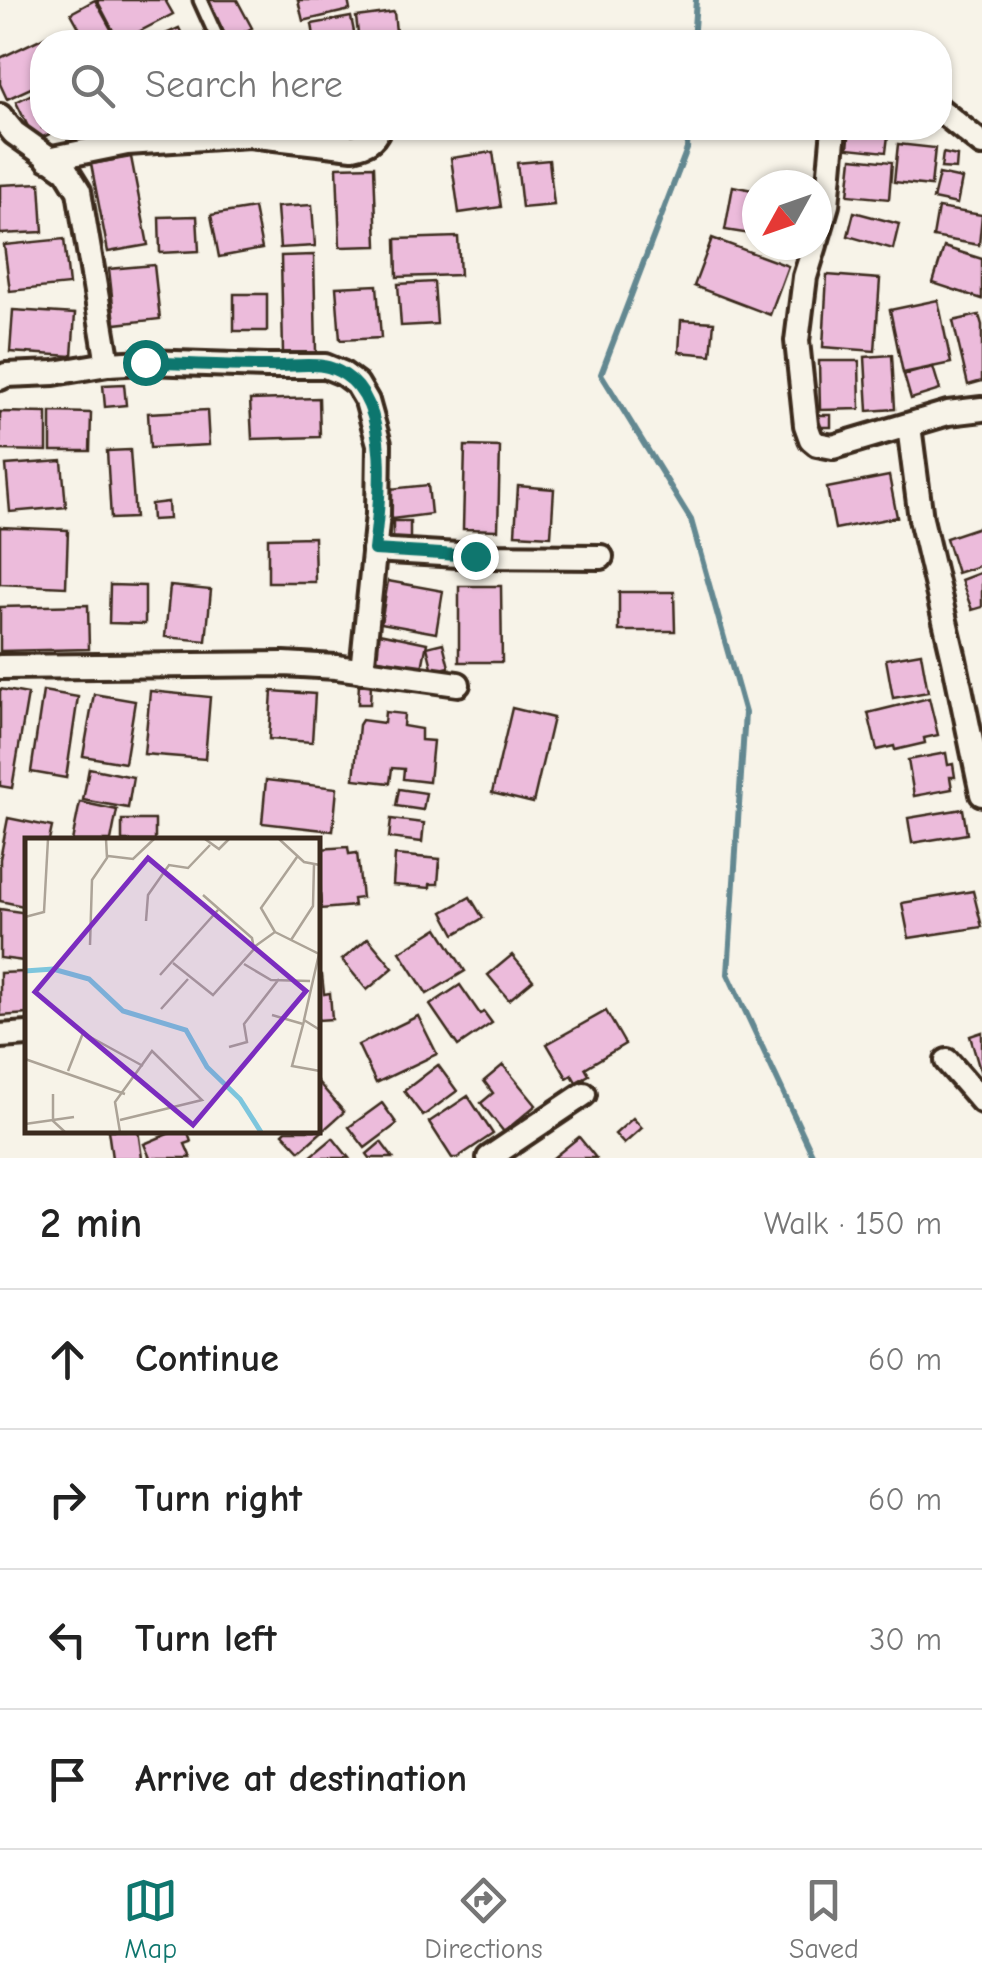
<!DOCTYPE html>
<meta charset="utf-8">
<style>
body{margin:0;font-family:"Comic Neue",sans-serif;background:#f6f6f6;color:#222}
.compass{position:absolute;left:742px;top:170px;width:90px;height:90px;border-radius:50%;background:#fff;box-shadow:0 2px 8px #0004;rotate:230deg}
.stop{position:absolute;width:30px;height:30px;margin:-22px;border:8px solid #0f766e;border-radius:50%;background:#fff}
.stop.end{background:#0f766e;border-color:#fff;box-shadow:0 2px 10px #0008}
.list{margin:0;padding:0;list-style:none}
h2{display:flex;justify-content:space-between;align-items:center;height:130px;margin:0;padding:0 40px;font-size:42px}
h2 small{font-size:32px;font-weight:400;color:#767676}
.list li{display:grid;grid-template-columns:65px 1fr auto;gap:30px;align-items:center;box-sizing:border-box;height:140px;padding:0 40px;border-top:2px solid #e0e0e0}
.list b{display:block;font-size:38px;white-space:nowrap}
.list em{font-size:32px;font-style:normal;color:#767676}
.icon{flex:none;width:55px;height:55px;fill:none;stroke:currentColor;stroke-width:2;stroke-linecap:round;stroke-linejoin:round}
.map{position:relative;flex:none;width:982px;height:1158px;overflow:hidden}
.search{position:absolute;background:#fff;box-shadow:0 2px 8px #0004;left:30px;right:30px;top:30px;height:110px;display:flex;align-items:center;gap:25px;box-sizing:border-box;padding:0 35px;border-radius:40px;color:#767676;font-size:38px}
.sheet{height:690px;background:#fff}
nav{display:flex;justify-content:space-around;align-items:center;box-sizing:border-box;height:140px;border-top:2px solid #e0e0e0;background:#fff;font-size:28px;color:#767676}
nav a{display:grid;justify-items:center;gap:5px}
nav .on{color:#0f766e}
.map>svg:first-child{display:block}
</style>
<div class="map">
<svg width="982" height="1158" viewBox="0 0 982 1158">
<rect width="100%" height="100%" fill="#f7f3e8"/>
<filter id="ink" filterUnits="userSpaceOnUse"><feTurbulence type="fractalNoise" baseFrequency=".01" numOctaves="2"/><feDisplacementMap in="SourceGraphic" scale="20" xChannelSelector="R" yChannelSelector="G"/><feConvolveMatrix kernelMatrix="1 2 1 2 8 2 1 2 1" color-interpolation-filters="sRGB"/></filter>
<g filter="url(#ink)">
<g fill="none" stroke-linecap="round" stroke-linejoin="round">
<!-- stream -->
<g stroke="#638891" stroke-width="6">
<polyline points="693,42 696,0"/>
<polyline points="688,128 687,149 601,374 691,520 745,713 728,974 814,1158"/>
</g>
</g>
<!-- building -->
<g fill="#ecbbdb" stroke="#3b2a1e" stroke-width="2.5">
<polygon points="95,0 118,42 87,42 71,13"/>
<polygon points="97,0 165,0 173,14 119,42"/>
<polygon points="207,0 237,0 252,28 228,40"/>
<polygon points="298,0 348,0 350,10 303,21"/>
<polygon points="394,12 397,42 359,42 356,17"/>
<polygon points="351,17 356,42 315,42 312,24"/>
<polygon points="179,28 186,42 148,42"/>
<polygon points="57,31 62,42 42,42 42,83 7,99 0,84 0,58"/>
<polygon points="42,89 42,128 62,128 35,141 16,102"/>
<polygon points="850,128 889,128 886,152 848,148"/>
<polygon points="898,144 935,148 931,186 894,182"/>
<polygon points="493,152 501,207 459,213 451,158"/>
<polygon points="943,153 957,156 956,169 941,168"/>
<polygon points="131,157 148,245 108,252 91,164"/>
<polygon points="852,158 892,162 889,199 848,195"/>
<polygon points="549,160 554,205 522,208 517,163"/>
<polygon points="374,166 377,246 340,247 337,167"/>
<polygon points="939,174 962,179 957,204 933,199"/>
<polygon points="40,183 43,232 0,234 0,185"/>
<polygon points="733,186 757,191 757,235 725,230"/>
<polygon points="312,205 315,246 280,248 277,207"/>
<polygon points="254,208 262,249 219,257 211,215"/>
<polygon points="938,208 982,215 979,245 933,237"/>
<polygon points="854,212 899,224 893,249 848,236"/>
<polygon points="197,216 199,251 160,253 159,217"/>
<polygon points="458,237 460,275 397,277 396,239"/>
<polygon points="712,238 788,266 770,315 694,286"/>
<polygon points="64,239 69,285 10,291 4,245"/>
<polygon points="944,247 982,259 982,299 933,283"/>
<polygon points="314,255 316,352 283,353 281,256"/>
<polygon points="154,265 160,319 115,324 109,269"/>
<polygon points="827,275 880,279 875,351 823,347"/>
<polygon points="434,282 437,324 401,326 398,284"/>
<polygon points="377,285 381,338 340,340 336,287"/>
<rect x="234" y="294" width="33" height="37"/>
<polygon points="938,300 951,363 903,373 890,310"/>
<polygon points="13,310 75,314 72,356 10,352"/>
<polygon points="979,315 982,325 982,381 968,385 953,321"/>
<polygon points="681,320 714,322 711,355 679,352"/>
<polygon points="892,355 895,409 868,411 865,357"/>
<polygon points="819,361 859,361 860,409 820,410"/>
<polygon points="933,367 940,390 911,399 904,375"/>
<polygon points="124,384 126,405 105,407 103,385"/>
<polygon points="319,398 320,437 252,439 250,400"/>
<polygon points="207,410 209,445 150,448 148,413"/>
<polygon points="0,412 47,413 47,451 0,450"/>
<polygon points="51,412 91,413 90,451 51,451"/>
<rect x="816" y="415" width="15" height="12"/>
<polygon points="465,446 500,447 498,530 463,529"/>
<polygon points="130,450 135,518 111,519 107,451"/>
<polygon points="62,461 66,507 10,512 6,465"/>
<polygon points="889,476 897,517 835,529 827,488"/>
<polygon points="428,485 431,514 392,519 389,489"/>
<polygon points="518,486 554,489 551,536 515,534"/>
<polygon points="168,502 169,519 152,520 151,504"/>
<polygon points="393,521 410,521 410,538 393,539"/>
<polygon points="982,526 982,565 957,573 946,538"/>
<polygon points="0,527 68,530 66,587 0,584"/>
<polygon points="314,537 315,582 268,582 268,538"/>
<polygon points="982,572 982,607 972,610 961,580"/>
<polygon points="388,581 443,591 436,633 381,623"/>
<polygon points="110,585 145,586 145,624 109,623"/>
<polygon points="170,586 211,590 206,641 165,637"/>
<polygon points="459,586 501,586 502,662 459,662"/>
<polygon points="619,592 674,592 675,631 619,631"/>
<polygon points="88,605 89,649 0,651 0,607"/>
<polygon points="379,633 427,643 422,668 374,658"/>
<polygon points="443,643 449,667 433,671 427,647"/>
<polygon points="921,653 928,692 893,698 886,659"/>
<polygon points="359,683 371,684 370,704 358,704"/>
<polygon points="0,689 28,694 12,788 0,786"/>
<polygon points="43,691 78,697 66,778 31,772"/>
<polygon points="150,691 210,697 205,759 144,754"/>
<polygon points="272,691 315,694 312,742 269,739"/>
<polygon points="94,694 135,701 125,763 83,756"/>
<polygon points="929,698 938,735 924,738 925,743 895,750 894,746 877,750 868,713"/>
<polygon points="512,708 553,718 533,803 492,793"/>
<polygon points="385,712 404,714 403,726 421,729 421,740 433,741 429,782 403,779 404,769 392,768 390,783 354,779 359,725 362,720 384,723"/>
<polygon points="946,753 948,765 953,764 955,777 950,777 952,789 914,796 908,760"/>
<polygon points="89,768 133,777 128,808 83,800"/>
<polygon points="266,780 337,788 333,831 262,823"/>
<polygon points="399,789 426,793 423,810 396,806"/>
<polygon points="80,802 117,810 111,841 72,841"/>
<polygon points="963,809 967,834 912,843 908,818"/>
<polygon points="8,818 52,827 49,841 28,841 28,907 0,901 0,859"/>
<polygon points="391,819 424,823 422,842 389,838"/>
<rect x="122" y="820" width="33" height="21"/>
<polygon points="348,847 349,854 357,853 362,898 353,899 354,906 321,909 318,849"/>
<polygon points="395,855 440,859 438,884 430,884 430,888 393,885"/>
<polygon points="973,891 982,927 909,938 902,903"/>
<polygon points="470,897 483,918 455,934 443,912"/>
<polygon points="0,909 28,913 24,961 0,958"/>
<polygon points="438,928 465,971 427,994 400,952"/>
<polygon points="368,938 393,968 367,990 342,960"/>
<polygon points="512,955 533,980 509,1000 488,975"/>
<polygon points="25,972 28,1014 0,1016 0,973"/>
<polygon points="318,975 322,975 324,994 330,993 332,1019 318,1020"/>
<polygon points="460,985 480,1014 484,1012 492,1023 458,1046 430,1005"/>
<polygon points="606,1011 625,1044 585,1068 589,1075 576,1082 572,1075 567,1078 547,1044"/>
<polygon points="418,1016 437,1054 376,1083 358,1045"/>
<polygon points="982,1032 982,1077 970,1036"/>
<polygon points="438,1065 457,1091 423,1116 404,1091"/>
<polygon points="503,1065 536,1105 504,1132 481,1103 493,1093 484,1081"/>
<polygon points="318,1082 344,1112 300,1151 283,1133 286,1130 318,1130"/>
<polygon points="468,1096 493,1134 457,1158 452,1158 429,1122"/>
<polygon points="382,1103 397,1124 365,1148 349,1127"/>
<polygon points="633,1118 642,1128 624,1144 615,1134"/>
<polygon points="108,1130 138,1130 142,1158 112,1158"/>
<polygon points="177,1130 187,1130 191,1142 185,1144 191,1158 150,1158 144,1144"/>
<polygon points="579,1137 596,1158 553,1158"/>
<polygon points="333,1138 349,1158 309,1158"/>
<polygon points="381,1142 393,1158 370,1158 367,1154"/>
</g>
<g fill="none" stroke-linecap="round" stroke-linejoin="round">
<defs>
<polyline id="lane" points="200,0 219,42"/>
<g id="street">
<polyline points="940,110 982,144"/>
<polyline points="0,116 14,133 66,170 79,191 108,364"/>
<path d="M48,159L127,143L249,135L353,147C367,144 373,141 379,128"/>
<polyline points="817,239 827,205 834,128"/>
<polyline points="815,245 805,277 797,341 806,425 811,439 817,444 833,447 948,413 982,409"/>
<polyline points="0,378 6,375 54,373 108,364 145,362 267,366 325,366 342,373 357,384 367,401 379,444 378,514 362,671"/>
<polyline points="909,426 921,519 954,659 982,794"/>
<polyline points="374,550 475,556 601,557"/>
<polyline points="0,667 284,664 336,667 458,684"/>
<polyline points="0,1036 28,1034"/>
<polyline points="947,1061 982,1101"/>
<polyline points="489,1158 584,1094"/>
</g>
</defs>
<!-- lane casing -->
<use href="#lane" stroke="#3b2a1e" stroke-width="19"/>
<!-- street casing -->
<use href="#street" stroke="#3b2a1e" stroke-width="30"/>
<!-- lane -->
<use href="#lane" stroke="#f7f3e8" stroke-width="11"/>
<!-- street -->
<use href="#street" stroke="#f7f3e8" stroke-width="22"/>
</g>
</g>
<g fill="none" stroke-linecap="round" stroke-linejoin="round" filter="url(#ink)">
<!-- route -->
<path stroke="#0f766e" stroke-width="12" d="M145,362C186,364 228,366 269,366C287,367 306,363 323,366C330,367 339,371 345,375C392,405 380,502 374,550L475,556"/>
</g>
<!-- overview -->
<g transform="translate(25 838)">
<rect width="295" height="295" fill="#f7f3e8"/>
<path fill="none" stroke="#7dc6dd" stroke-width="5" d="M0,133L28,131L64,141L98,173L161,192L182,229L215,261L236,294"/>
<path fill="none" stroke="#aca397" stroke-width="2.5" d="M180,1L194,11L204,1M254,1L279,24L295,27M83,18L108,21L129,1M0,79L19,74L23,1M121,83L123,57L144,27L163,30L185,7M250,94L294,116L279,182L295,192M266,102L288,68L289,26M65,107L67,42L82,20L81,1M229,109L250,94L236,70L272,19M148,125L188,157L229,111L227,100L178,57M219,126L246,142L285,143M135,137L193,72M136,171L163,141M247,177L278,186M279,183L267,228L295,233M204,209L222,204L219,186L254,141M0,221L100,256M43,233L58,195L118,228M28,256V283L40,294M0,286L49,279M95,294L90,264L127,213L177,262L95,282"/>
<path fill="#7b2cbf" fill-opacity="0.15" stroke="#7b2cbf" stroke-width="5" d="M123,20L281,153L168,287L10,154Z"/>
<rect width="295" height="295" fill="none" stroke="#3b2a1e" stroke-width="5"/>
</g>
</svg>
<svg class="compass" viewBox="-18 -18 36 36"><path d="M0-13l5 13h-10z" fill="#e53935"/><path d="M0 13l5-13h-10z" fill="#767676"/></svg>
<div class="stop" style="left:145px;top:362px"></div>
<div class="stop end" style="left:475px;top:556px"></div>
<div class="search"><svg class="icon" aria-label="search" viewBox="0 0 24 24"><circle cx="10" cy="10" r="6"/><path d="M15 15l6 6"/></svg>Search here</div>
</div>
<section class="sheet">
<h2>2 min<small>Walk · 150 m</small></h2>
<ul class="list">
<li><svg class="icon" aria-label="ahead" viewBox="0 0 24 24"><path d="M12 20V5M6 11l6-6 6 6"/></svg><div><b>Continue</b></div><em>60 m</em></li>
<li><svg class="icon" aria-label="right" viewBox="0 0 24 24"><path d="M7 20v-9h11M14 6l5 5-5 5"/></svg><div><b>Turn right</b></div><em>60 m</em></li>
<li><svg class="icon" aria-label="left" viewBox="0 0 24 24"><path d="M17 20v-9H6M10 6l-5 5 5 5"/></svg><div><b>Turn left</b></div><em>30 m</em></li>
<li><svg class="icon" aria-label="arrive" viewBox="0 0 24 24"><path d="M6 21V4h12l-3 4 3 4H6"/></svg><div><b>Arrive at destination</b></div></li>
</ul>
</section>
<nav>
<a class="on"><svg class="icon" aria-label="map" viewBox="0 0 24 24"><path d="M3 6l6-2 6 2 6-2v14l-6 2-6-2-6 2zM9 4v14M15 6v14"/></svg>Map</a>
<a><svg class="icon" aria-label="directions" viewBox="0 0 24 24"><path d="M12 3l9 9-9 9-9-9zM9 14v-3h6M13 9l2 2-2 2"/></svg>Directions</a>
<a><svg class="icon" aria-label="saved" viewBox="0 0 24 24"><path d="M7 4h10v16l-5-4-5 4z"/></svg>Saved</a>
</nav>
